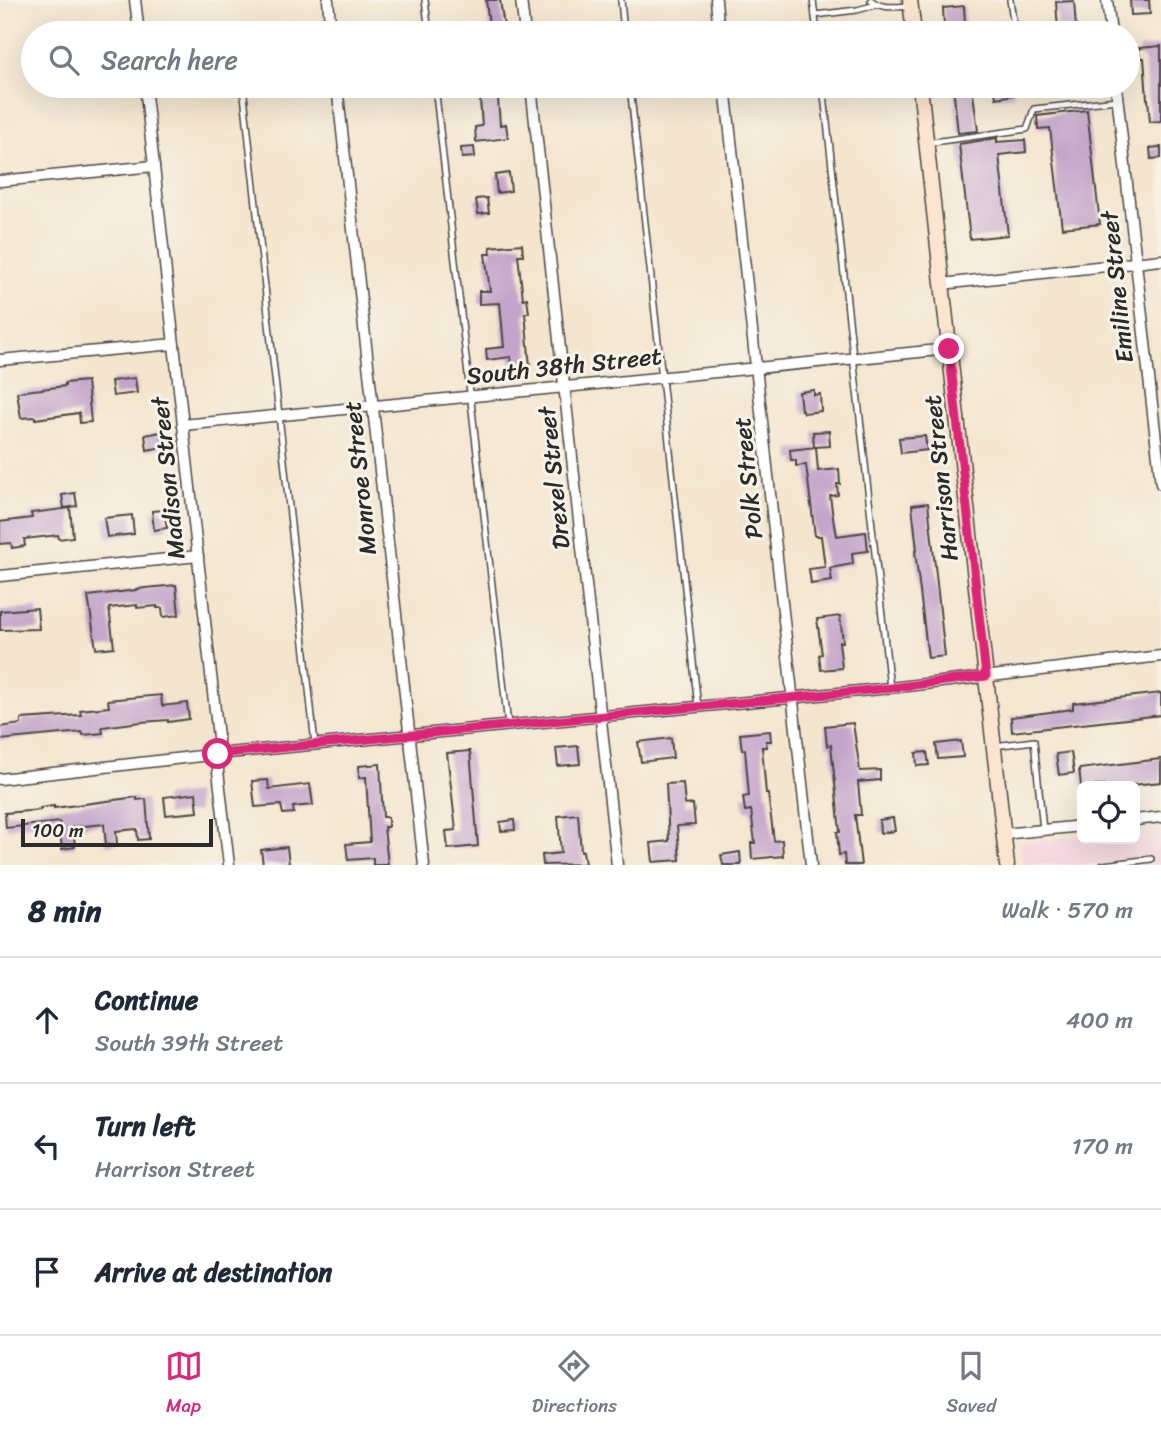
<!DOCTYPE html>
<meta charset="utf-8">
<style>
body{margin:0;font-family:Sriracha,sans-serif;background:#f2f2f3;color:#1f2937}
.controls{position:absolute;right:21px;bottom:21px;display:grid;overflow:hidden;border-radius:10px;box-shadow:0 7px 28px #0002}
.controls button{width:63px;height:63px;display:grid;place-items:center;padding:0;border:0;border-bottom:2px solid #e0e1e3;background:#fff;color:#1f2937;font:35px sans-serif}
.scale{position:absolute;left:21px;bottom:18px;width:192px;box-sizing:border-box;padding-left:7px;border:4px solid #2b2b2b;border-top:0;font-size:19px;line-height:24px;white-space:nowrap;color:#2b2b2b;-webkit-text-stroke:5px #f7f3e8;paint-order:stroke}
.stop{position:absolute;width:21px;height:21px;margin:-16px;border:5px solid #db2777;border-radius:50%;background:#fff}
.stop.end{background:#db2777;border-color:#fff;box-shadow:0 2px 7px #0008}
.list{margin:0;padding:0;list-style:none}
h2{display:flex;justify-content:space-between;align-items:center;height:91px;margin:0;padding:0 28px;font-size:30px}
h2 small{font-size:23px;font-weight:400;color:#747a83}
.list li{display:grid;grid-template-columns:46px 1fr auto;gap:21px;align-items:center;box-sizing:border-box;height:126px;padding:0 28px;border-top:2px solid #e0e1e3}
.list b{display:block;font-size:26px;white-space:nowrap}
.list p{margin:0;font-size:23px;white-space:nowrap;color:#747a83}
.list em{font-size:23px;font-style:normal;color:#747a83}
.icon{flex:none;width:38px;height:38px;fill:none;stroke:currentColor;stroke-width:2;stroke-linecap:round;stroke-linejoin:round}
.map{position:relative;flex:none;width:1161px;height:865px;overflow:hidden}
.search{position:absolute;background:#fff;box-shadow:0 7px 28px #0002;left:21px;right:21px;top:21px;height:77px;display:flex;align-items:center;gap:18px;box-sizing:border-box;padding:0 24px;border-radius:38px;color:#747a83;font-size:26px}
.sheet{height:469px;background:#fff}
nav{display:flex;justify-content:space-around;align-items:center;box-sizing:border-box;height:98px;border-top:2px solid #e0e1e3;background:#fff;font-size:19px;color:#747a83}
nav a{display:grid;justify-items:center;gap:4px}
nav .on{color:#db2777}
.map>svg:first-child{display:block}
</style>
<div class="map">
<svg width="1161" height="865" viewBox="0 0 1161 865">
<rect width="100%" height="100%" fill="#f7f3e8"/>
<filter id="ink" filterUnits="userSpaceOnUse"><feTurbulence type="fractalNoise" baseFrequency=".0143" numOctaves="2"/><feDisplacementMap in="SourceGraphic" scale="14" xChannelSelector="R" yChannelSelector="G"/><feConvolveMatrix kernelMatrix="1 2 1 2 8 2 1 2 1" color-interpolation-filters="sRGB"/></filter>
<filter id="wash" filterUnits="userSpaceOnUse"><feTurbulence type="fractalNoise" baseFrequency=".00686" numOctaves="4" result="noise"/><feDisplacementMap in="SourceGraphic" scale="28" xChannelSelector="R" yChannelSelector="G"/><feGaussianBlur stdDeviation="1.57" result="paint"/><feColorMatrix in="noise" values="0 0 0 0 0 0 0 0 0 0 0 0 0 0 0 0 0 1.4 0 .05"/><feComposite in="paint" operator="in"/></filter>
<g filter="url(#wash)">
<rect width="100%" height="100%" fill="#f4e5ce"/>
<!-- built -->
<polygon fill="#f4cfde" points="1160,828 1161,865 1023,865 1020,843 1082,836 1082,839 1135,839 1135,831"/>
<g id="blocks">
<!-- building -->
<g fill="#c4a4ca">
<polygon points="486,0 500,0 505,33 490,33"/>
<polygon points="1130,0 1149,0 1150,14 1131,15"/>
<polygon points="1074,1 1076,28 1058,30 1056,2"/>
<polygon points="964,6 965,24 944,26 943,8"/>
<polygon points="1161,46 1161,121 1150,122 1148,99 1147,99 1144,58 1140,58 1139,48"/>
<polygon points="479,86 497,86 500,125 506,124 508,138 476,142 475,127 482,126"/>
<polygon points="953,86 972,86 978,131 958,133"/>
<polygon points="994,86 1013,86 1014,95 996,98"/>
<polygon points="1087,110 1100,224 1062,228 1050,128 1038,129 1037,116"/>
<polygon points="997,138 997,142 1025,140 1026,152 999,155 1008,235 970,239 959,144"/>
<polygon points="474,147 475,157 462,158 461,148"/>
<polygon points="1161,147 1161,158 1151,159 1150,148"/>
<polygon points="509,173 511,191 497,193 495,175"/>
<polygon points="487,198 489,213 478,214 476,199"/>
<polygon points="522,244 523,255 518,255 523,299 527,298 529,313 525,313 530,366 512,368 511,357 487,360 486,349 504,347 500,303 479,304 479,291 490,291 485,254 491,254 490,247"/>
<polygon points="135,378 137,393 113,396 111,381"/>
<polygon points="87,381 91,422 80,423 79,413 35,419 35,417 21,418 17,392 65,386 65,383"/>
<polygon points="814,390 814,395 820,394 821,411 804,413 803,410 801,410 799,392"/>
<polygon points="829,431 830,446 814,447 813,432"/>
<polygon points="161,432 163,447 147,450 145,435"/>
<polygon points="925,436 927,450 901,453 899,438"/>
<polygon points="816,447 818,471 839,469 840,484 837,484 838,495 830,496 834,525 835,525 837,536 866,532 868,551 852,553 853,564 830,568 832,581 811,584 809,569 825,567 821,536 815,536 806,465 796,466 796,460 791,460 790,450"/>
<polygon points="75,493 77,506 64,508 62,495"/>
<polygon points="928,503 945,656 928,658 918,575 915,551 917,550 912,505"/>
<polygon points="70,508 73,537 59,539 58,535 24,539 25,546 12,548 11,543 0,544 0,522 32,518 31,513"/>
<polygon points="164,510 167,528 154,530 152,511"/>
<polygon points="132,515 134,534 107,537 104,518"/>
<polygon points="176,585 179,615 163,617 162,608 157,608 157,606 137,608 137,605 109,608 114,647 96,649 88,596 136,590 136,589"/>
<polygon points="37,608 39,629 0,630 0,611"/>
<polygon points="840,616 843,642 839,642 842,668 821,670 819,655 822,654 817,619"/>
<polygon points="1161,693 1161,715 1012,732 1011,717 1073,709 1073,703"/>
<polygon points="161,695 162,706 187,703 189,719 168,722 168,720 141,722 102,727 103,733 83,735 82,732 0,740 0,727 21,724 21,719 81,715 80,710 109,707 108,700"/>
<polygon points="853,723 860,771 880,770 880,780 858,782 861,815 855,815 861,865 845,865 844,854 839,855 837,832 840,832 831,745 827,746 825,726"/>
<polygon points="770,731 771,741 766,741 767,747 762,747 766,794 768,794 774,841 782,840 783,856 752,859 751,843 755,843 751,810 745,811 743,797 749,796 745,749 742,750 740,734"/>
<polygon points="671,738 673,758 641,762 638,742"/>
<polygon points="961,741 963,757 938,759 936,744"/>
<polygon points="578,746 580,764 558,766 556,748"/>
<polygon points="470,751 478,846 448,849 446,831 456,830 447,753"/>
<polygon points="927,752 929,765 917,766 916,753"/>
<polygon points="1071,752 1074,773 1059,775 1056,754"/>
<polygon points="1161,759 1161,782 1122,786 1081,786 1079,769"/>
<polygon points="380,764 383,817 388,817 388,827 384,827 388,865 373,865 373,858 348,860 346,844 370,842 366,777 359,778 359,766"/>
<polygon points="268,780 269,789 310,784 313,805 293,807 294,813 283,814 281,805 255,807 252,781"/>
<polygon points="683,783 685,805 693,804 695,825 677,826 680,860 653,862 651,843 669,841 666,784"/>
<polygon points="196,793 198,812 166,815 164,797"/>
<polygon points="137,797 137,800 146,799 149,839 138,840 137,829 116,831 117,844 106,845 104,824 73,827 75,847 62,849 59,822 6,828 5,813 40,810 40,808 54,806 54,808"/>
<polygon points="578,814 581,851 583,851 585,864 543,865 542,855 561,853 558,816"/>
<polygon points="893,818 895,831 880,833 879,820"/>
<polygon points="514,820 515,830 501,831 500,822"/>
<polygon points="287,847 289,864 263,865 261,850"/>
<polygon points="740,852 741,865 723,865 721,855"/>
</g>
</g>
</g>
<g filter="url(#ink)">
<use href="#blocks" fill-opacity="0" stroke="#494743" stroke-width="2"/>
<g fill="none" stroke-linecap="round" stroke-linejoin="round">
<defs>
<g id="service">
<polyline points="425,0 429,33"/>
<polyline points="621,0 624,33"/>
<polyline points="813,0 817,33"/>
<path d="M871,0C880,9 896,7 908,6"/>
<polyline points="1010,0 1015,33"/>
<polyline points="815,15 857,10 876,5"/>
<polyline points="243,86 315,744"/>
<polyline points="435,86 508,725"/>
<polyline points="630,86 698,707"/>
<polyline points="823,86 890,688"/>
<polyline points="926,143 1027,129 1034,109 1117,100"/>
<polyline points="994,746 1034,741 1043,830"/>
<polyline points="1103,865 1151,859"/>
</g>
<g id="minor">
<polyline points="135,0 139,33"/>
<polyline points="328,0 331,33"/>
<polyline points="521,0 525,33"/>
<polyline points="716,0 719,33"/>
<polyline points="1107,0 1111,33"/>
<polyline points="145,86 218,737 218,771 229,865"/>
<polyline points="337,86 424,865"/>
<polyline points="531,86 617,865"/>
<polyline points="725,86 811,865"/>
<polyline points="1116,86 1161,484"/>
<polyline points="0,181 154,166"/>
<polyline points="942,284 1161,260"/>
<polyline points="0,360 174,344"/>
<polyline points="183,425 949,349"/>
<polyline points="0,576 198,556"/>
<polyline points="0,779 218,754 890,688 1161,656"/>
<polyline points="1135,820 1161,817"/>
<polyline points="1004,834 1082,826"/>
</g>
<g id="secondary">
<polyline points="910,0 914,33"/>
<polyline points="920,86 1007,865"/>
</g>
</defs>
<!-- service casing -->
<use href="#service" stroke="#494743" stroke-width="8"/>
<!-- minor casing -->
<use href="#minor" stroke="#494743" stroke-width="13"/>
<!-- secondary casing -->
<use href="#secondary" stroke="#494743" stroke-width="17"/>
<!-- service -->
<use href="#service" stroke="#fff" stroke-width="5"/>
<!-- minor -->
<use href="#minor" stroke="#fff" stroke-width="10"/>
<!-- secondary -->
<use href="#secondary" stroke="#fce5d0" stroke-width="14"/>
</g>
</g>
<g fill="none" stroke-linecap="round" stroke-linejoin="round" filter="url(#ink)">
<!-- route -->
<polyline stroke="#db2777" stroke-width="9" points="218,754 890,688 986,676 949,349"/>
</g>
<g text-anchor="middle" dominant-baseline="central" stroke-width="6" stroke-linejoin="round" paint-order="stroke">
<!-- street labels -->
<g font-size="24" fill="#2b2b2b" stroke="#f7f3e8">
<text transform="translate(1117 287) rotate(-96)">Emiline Street</text>
<text transform="translate(564 366) rotate(-6)">South 38th Street</text>
<text transform="translate(168 478) rotate(-96)">Madison Street</text>
<text transform="translate(360 478) rotate(-96)">Monroe Street</text>
<text transform="translate(554 478) rotate(-96)">Drexel Street</text>
<text transform="translate(748 478) rotate(-96)">Polk Street</text>
<text transform="translate(941 478) rotate(-96)">Harrison Street</text>
</g>
</g>
</svg>
<div class="controls">
<button><svg class="icon" aria-label="locate" viewBox="0 0 24 24"><circle cx="12" cy="12" r="6"/><path d="M12 2v4M12 18v4M2 12h4M18 12h4"/></svg></button>
</div>
<div class="scale">100 m</div>
<div class="stop" style="left:218px;top:754px"></div>
<div class="stop end" style="left:949px;top:349px"></div>
<div class="search"><svg class="icon" aria-label="search" viewBox="0 0 24 24"><circle cx="10" cy="10" r="6"/><path d="M15 15l6 6"/></svg>Search here</div>
</div>
<section class="sheet">
<h2>8 min<small>Walk · 570 m</small></h2>
<ul class="list">
<li><svg class="icon" aria-label="ahead" viewBox="0 0 24 24"><path d="M12 20V5M6 11l6-6 6 6"/></svg><div><b>Continue</b><p>South 39th Street</p></div><em>400 m</em></li>
<li><svg class="icon" aria-label="left" viewBox="0 0 24 24"><path d="M17 20v-9H6M10 6l-5 5 5 5"/></svg><div><b>Turn left</b><p>Harrison Street</p></div><em>170 m</em></li>
<li><svg class="icon" aria-label="arrive" viewBox="0 0 24 24"><path d="M6 21V4h12l-3 4 3 4H6"/></svg><div><b>Arrive at destination</b></div></li>
</ul>
</section>
<nav>
<a class="on"><svg class="icon" aria-label="map" viewBox="0 0 24 24"><path d="M3 6l6-2 6 2 6-2v14l-6 2-6-2-6 2zM9 4v14M15 6v14"/></svg>Map</a>
<a><svg class="icon" aria-label="directions" viewBox="0 0 24 24"><path d="M12 3l9 9-9 9-9-9zM9 14v-3h6M13 9l2 2-2 2"/></svg>Directions</a>
<a><svg class="icon" aria-label="saved" viewBox="0 0 24 24"><path d="M7 4h10v16l-5-4-5 4z"/></svg>Saved</a>
</nav>
